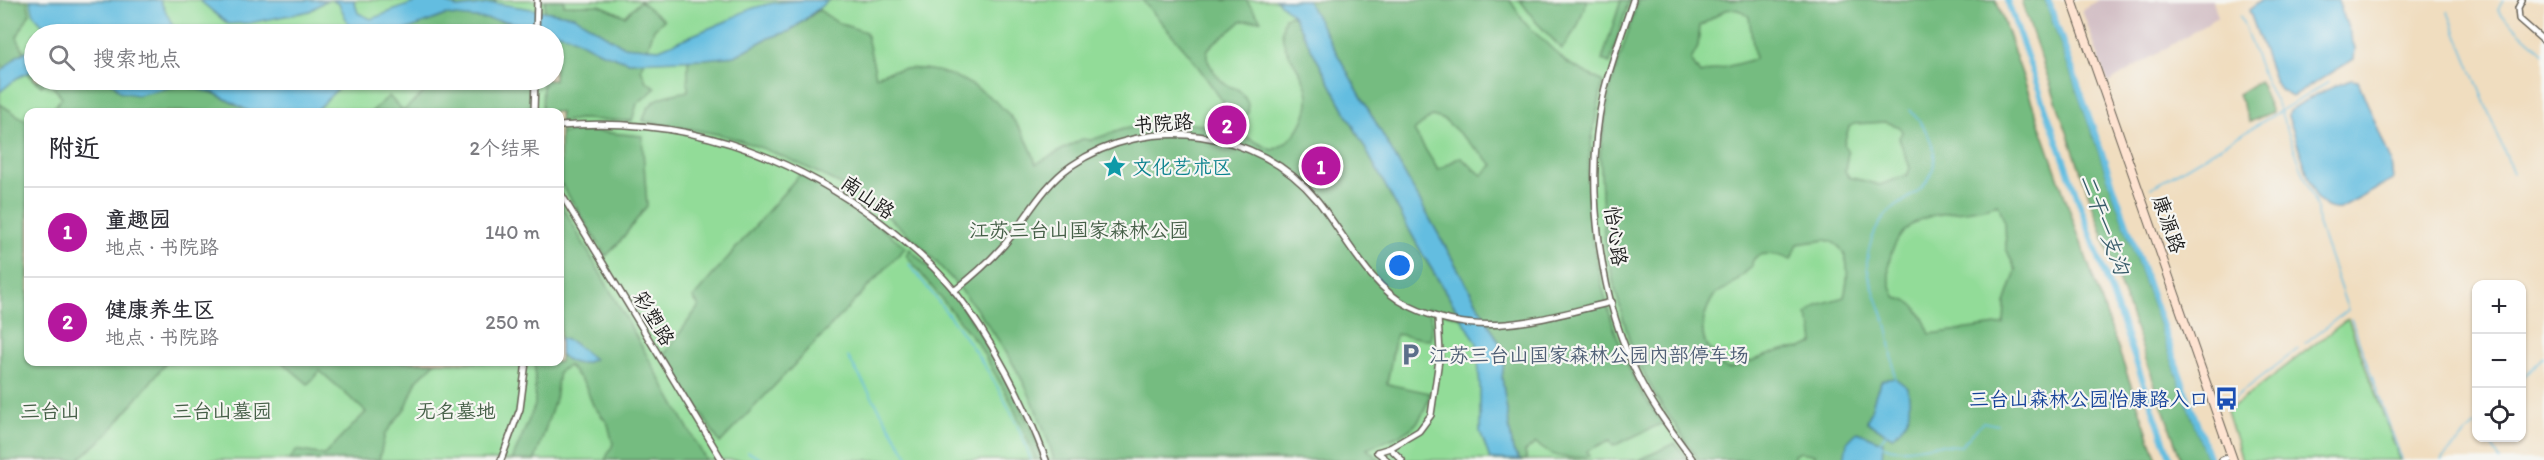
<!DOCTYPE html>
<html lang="zh">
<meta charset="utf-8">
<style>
body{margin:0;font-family:Itim,"LXGW WenKai TC",sans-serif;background:#f7f7f7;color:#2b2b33}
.controls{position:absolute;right:18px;bottom:18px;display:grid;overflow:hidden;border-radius:12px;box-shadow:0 2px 4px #0004}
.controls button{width:54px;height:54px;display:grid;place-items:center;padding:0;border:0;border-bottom:2px solid #e1e1e2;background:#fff;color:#2b2b33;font:30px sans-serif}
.you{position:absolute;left:1400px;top:266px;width:21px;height:21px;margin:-15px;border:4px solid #fff;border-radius:50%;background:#1a73e8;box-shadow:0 0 0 9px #1a73e833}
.badge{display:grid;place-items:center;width:39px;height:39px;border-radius:50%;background:#b5179e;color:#fff;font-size:20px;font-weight:700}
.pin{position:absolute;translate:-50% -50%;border:3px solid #fff;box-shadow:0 2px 6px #0006}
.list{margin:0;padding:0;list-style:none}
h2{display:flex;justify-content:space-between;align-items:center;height:78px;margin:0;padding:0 24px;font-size:26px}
h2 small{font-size:20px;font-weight:400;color:#7c7c81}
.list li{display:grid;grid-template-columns:39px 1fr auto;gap:18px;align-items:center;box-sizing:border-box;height:90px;padding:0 24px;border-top:2px solid #e1e1e2}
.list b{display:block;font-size:22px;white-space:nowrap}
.list p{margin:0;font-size:20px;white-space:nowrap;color:#7c7c81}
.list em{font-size:20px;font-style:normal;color:#7c7c81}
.icon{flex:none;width:33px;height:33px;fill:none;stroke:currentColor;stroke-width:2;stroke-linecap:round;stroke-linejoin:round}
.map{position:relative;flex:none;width:2544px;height:460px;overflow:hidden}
.search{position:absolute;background:#fff;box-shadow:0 2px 4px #0004;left:24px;top:24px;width:540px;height:66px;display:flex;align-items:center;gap:15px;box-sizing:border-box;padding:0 21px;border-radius:33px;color:#7c7c81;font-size:22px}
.panel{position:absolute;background:#fff;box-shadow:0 2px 4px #0004;left:24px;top:108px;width:540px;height:258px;border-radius:12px}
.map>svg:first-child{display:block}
</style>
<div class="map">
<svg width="2544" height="460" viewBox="0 0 2544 460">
<rect width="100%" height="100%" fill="#f6f6f2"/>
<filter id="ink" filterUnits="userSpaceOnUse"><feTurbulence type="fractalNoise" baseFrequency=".0167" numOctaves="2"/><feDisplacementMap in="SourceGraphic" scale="12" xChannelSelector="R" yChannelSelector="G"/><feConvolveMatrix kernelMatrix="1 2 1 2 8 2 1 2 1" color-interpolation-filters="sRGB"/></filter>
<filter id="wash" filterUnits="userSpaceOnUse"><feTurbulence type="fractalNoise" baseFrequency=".008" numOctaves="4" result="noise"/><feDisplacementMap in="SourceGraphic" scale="24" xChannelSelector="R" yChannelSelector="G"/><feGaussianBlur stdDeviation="1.35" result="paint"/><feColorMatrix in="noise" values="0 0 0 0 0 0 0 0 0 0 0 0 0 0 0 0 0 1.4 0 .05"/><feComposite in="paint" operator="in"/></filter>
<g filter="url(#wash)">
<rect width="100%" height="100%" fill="#f0ddbf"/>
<!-- industrial -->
<polygon fill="#d2bec4" points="2099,0 2213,0 2218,17 2108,83 2082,10"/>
<!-- green -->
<g fill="#92dc98" stroke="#577c5a" stroke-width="1.5" fill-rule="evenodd">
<path d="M0,0H1996L2157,460H0ZM34,34H554V80H34ZM28,112H560V362H28Z"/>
<polygon points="2348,319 2400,460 2242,460 2227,411"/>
</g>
<!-- forest -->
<g fill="#75bc80" stroke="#486c4e" stroke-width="1.5" fill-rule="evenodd">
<polygon points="0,0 27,0 30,13 17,37 24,52 17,56 5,70 0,62"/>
<polygon points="454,0 495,0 496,20 532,26 532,34 395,34 457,8"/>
<polygon points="545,0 564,0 564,5 600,5 625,16 640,1 664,20 654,29 641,69 646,81 656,88 637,104 632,121 579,119 560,122 560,112 542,112 543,80 554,80 554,34 544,34"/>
<path d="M1142,0H1246L1261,20L1241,21C1233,31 1209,43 1207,52C1205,61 1218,78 1225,84C1229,88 1233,86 1237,89C1245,94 1250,105 1248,113L1237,125L1238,133L1272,150C1298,141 1316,107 1304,81C1294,58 1275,44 1285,17L1293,15L1423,255L1462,318L1428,308L1432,322L1431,340L1396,334L1387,384L1430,393C1421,434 1402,433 1367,449L1380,460H1054C1028,367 966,284 893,221C854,187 786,155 736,139C706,130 674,127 643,121C648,96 666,96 688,91V59L735,56L766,39L790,31L819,10L838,23L866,32L876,76C939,49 1020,100 1036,164L1082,139L1091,140L1124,129L1143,125L1171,123L1206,125L1232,132L1226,106L1189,54Z"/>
<path d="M1307,0H1510L1524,22L1566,62L1603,82C1597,114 1589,145 1588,177C1586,237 1608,322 1633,377C1640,393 1653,409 1663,423L1613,446L1610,440L1587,451L1589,456C1568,460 1551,458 1536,443L1525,452L1527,460H1520L1513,451L1502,378L1505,353ZM1432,116L1445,120L1493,165L1482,175L1460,157L1438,170L1414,131Z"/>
<polygon points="1520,0 1587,0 1578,26 1562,49 1536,22"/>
<polygon points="1621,0 1629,0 1610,63 1602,60"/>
<path d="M1638,0H1996L2157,460H1813L1815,455L1801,452L1794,455L1793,460H1699L1658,400L1632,350L1614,285L1604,236L1600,153L1610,89ZM1734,9L1744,12L1749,17L1755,59L1700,74L1691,60L1698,47L1700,26L1725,10ZM1886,122L1900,127L1902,132L1899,138L1910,168L1907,175L1880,185L1849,177L1845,171L1848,153L1844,144L1849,127L1854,124ZM1998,204L2005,223L2006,248L2016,271L2005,303L2004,324L1930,334C1923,317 1917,300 1896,298C1888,283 1886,266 1893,249C1913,202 1958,219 1998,204ZM1825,240C1852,245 1849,276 1844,297L1817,305L1806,315L1812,329L1814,343L1801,348L1782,350L1729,369L1721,366L1716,361L1715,354C1694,339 1704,310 1716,293C1727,290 1742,276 1750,268C1756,262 1749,266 1754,259C1761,250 1783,256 1791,260L1797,244Z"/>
<polygon points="2021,0 2045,0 2207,460 2181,460"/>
<polygon points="34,70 34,80 110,80 121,92 181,85 214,93 250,112 51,112 62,97 48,81 41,86 27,73"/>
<polygon points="438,80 531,80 530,112 371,112 389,96 403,111"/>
<polygon points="2259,81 2272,112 2250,122 2238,94"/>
<polygon points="0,104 28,122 28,362 167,362 108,434 78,460 0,460"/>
<polygon points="590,131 642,136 647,206 618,244 606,256 560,182 560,133"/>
<polygon points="800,174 854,207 906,247 720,443 664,355 699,306 693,298"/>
<polygon points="560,202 706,460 605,460 613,444 608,424 593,405 585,385 569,366 559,371 555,400 535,460 512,460 535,405 535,362 560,362"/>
<path d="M910,249C925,265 942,280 955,297C992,347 1021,402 1044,460H1036L1011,402L978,344L906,255Z"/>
<polygon points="282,362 436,362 417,380 406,407 385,434 379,460 289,460 297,450 324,455 366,412 320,371 308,384"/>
<polygon points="1675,443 1688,460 1639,460"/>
</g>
<!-- water -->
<g fill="#63bde0" stroke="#406c7e" stroke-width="1.5">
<polygon points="30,0 160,0 177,34 51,34 34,15"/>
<polygon points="199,0 327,0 310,11 250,23 228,24"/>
<path d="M331,0H354L358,13L371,19L421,0H439L458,8L495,3L574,16L623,46L659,49L729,20C759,0 792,0 829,0L790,31L766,39L735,56L705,59L629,62L600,52L567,35L505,21L446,15L395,34H342L346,32L348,23L339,4Z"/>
<polygon points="1276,0 1307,0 1505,353 1502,378 1513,451 1520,460 1490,459 1480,432 1480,389 1477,343 1423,255 1293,15"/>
<polygon points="2262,0 2338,0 2355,48 2354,59 2292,97 2280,90 2274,79 2249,10"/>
<polygon points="34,47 34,70 17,78 0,92 0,73 17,56"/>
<polygon points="110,80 346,80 315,112 250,112 214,93 181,85 137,95 121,92"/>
<path d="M2351,80L2358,81L2391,161L2393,180L2340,209C2331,211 2321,204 2316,198L2288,116L2289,111C2309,97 2329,88 2351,80Z"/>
<path d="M560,338L572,342L594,359C580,366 571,365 560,354Z"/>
<path d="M1895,378L1908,388C1911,412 1911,421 1892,437L1867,422C1873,407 1874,393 1882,380Z"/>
<polygon points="1857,432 1883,442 1882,460 1844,460 1847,442"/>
</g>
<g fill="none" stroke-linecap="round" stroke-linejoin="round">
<!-- stream -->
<g stroke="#63bde0" stroke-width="1.5">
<polyline points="2503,0 2498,10 2501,15 2544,53"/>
<polyline points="2448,12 2513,173"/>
<polyline points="2240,15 2264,78 2280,111 2317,209 2318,224 2348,310 2305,343"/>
<polyline points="2151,188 2329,82"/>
<path d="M909,264C958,326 1005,384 1031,460"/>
<polyline points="2351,319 2402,460"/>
<polyline points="848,357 910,460"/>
<path d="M1895,379C1893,362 1891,345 1887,328C1883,311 1866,277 1867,262C1868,249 1873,233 1880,223C1889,208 1906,201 1919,190C1948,164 1931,133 1910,110"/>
<polyline points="2522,379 2544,357"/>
<polyline points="2234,398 2298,349"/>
<polyline points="2487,438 2500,460"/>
<polyline points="1880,441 1886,434"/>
<path d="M1882,445C1897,454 1920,446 1937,445C1945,444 1953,446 1961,446L1983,422L1997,425"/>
<polyline points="748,452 763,460"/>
<polyline points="2441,460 2476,424"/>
</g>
<!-- canal -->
<g stroke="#63bde0" stroke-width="6">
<polyline points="2007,0 2171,460"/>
<polyline points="2048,0 2210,460"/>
</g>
</g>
</g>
<g filter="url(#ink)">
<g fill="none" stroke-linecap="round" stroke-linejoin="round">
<defs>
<g id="street">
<path d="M1633,0C1623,31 1610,64 1603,96C1584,183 1599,301 1640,380C1654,408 1674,434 1693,460"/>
<polyline points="2522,0 2518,8 2519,19 2544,41"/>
<polyline points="536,34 537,0"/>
<polyline points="534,112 535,80"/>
<path d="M560,126C678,116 784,150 879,221C905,241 932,263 953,289C991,337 1025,403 1046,460"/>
<polyline points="560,192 722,460"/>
<path d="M954,291C972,277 989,262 1004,245C1027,218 1042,186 1071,166C1147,113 1259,129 1317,200C1344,233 1369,287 1409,306C1481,341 1539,319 1612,302"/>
<polyline points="1390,448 1402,460"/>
<polyline points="1377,452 1390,448 1419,431 1431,415 1440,353 1438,317"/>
<polyline points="1377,452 1387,460"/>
<polyline points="501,460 520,409 526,362"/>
<polyline points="2222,460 2231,456"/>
</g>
<polyline id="secondary" points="2072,0 2233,460"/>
</defs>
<!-- street casing -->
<use href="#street" stroke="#666055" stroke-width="8"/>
<!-- secondary casing -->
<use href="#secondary" stroke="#666055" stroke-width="10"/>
<!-- street -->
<use href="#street" stroke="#fff" stroke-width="5"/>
<!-- secondary -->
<use href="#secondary" stroke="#fee3d1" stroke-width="8"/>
</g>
</g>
<!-- icons -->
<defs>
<symbol id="sight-bare" viewBox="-9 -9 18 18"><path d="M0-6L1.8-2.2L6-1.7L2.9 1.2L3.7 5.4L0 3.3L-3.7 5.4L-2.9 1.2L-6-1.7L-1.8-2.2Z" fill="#0f9aa8" stroke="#f6f6f2" stroke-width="2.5" paint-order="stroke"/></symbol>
<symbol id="parking-bare" viewBox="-9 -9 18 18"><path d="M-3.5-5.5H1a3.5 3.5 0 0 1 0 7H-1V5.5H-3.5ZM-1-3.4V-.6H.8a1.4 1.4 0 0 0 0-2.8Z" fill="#5c6f8a" stroke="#f6f6f2" stroke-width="2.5" paint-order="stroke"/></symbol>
<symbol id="bus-bare" viewBox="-9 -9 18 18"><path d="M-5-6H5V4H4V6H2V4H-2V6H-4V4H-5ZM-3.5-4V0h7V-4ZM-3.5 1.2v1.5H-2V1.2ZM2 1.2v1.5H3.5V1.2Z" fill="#1a4fb4" stroke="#f6f6f2" stroke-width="2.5" paint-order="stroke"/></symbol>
</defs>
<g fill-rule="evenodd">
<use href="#sight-bare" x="1098" y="150" width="33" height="33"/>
<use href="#parking-bare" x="1394" y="338" width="33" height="33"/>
<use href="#bus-bare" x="2210" y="382" width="33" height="33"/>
</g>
<g text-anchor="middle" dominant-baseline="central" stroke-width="4.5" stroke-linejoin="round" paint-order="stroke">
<!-- street labels -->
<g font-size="20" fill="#1c1c1c" stroke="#f6f6f2">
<text transform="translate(1163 123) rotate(-4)">书院路</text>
<text transform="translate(868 197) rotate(35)">南山路</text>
<text transform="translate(2169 224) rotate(71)">康源路</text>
<text transform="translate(1616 236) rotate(82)">怡心路</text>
<text transform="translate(654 318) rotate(59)">彩塑路</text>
</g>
<!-- culture labels -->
<g font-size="20" fill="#0d838f" stroke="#f6f6f2" text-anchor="start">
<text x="1132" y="167">文化艺术区</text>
</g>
<!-- park labels -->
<g font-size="20" fill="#455f47" stroke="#f6f6f2">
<text x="1079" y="230">江苏三台山国家森林公园</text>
<text x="50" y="411">三台山</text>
<text x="222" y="411">三台山墓园</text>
<text x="456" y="411">无名墓地</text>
</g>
<!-- service labels -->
<g font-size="20" fill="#4e5e75" stroke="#f6f6f2" text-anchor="start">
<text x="1429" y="355">江苏三台山国家森林公园内部停车场</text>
</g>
<!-- transit labels -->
<g font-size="20" fill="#164399" stroke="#f6f6f2" text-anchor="end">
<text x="2209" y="399">三台山森林公园怡康路入口</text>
</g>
<!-- water labels -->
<g font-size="21" font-style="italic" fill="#385c6a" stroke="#f6f6f2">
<text transform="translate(2105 224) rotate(70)">二干一支沟</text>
</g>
</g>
</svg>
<div class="controls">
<button>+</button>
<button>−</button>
<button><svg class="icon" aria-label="locate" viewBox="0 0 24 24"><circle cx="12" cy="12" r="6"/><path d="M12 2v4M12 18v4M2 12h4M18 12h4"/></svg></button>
</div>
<div class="you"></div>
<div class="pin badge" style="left:1321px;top:166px">1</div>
<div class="pin badge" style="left:1227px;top:125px">2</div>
<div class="search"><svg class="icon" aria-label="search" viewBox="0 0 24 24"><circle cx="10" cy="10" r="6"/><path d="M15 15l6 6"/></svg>搜索地点</div>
<section class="panel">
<h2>附近<small>2个结果</small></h2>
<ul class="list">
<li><span class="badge">1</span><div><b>童趣园</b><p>地点 · 书院路</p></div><em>140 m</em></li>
<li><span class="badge">2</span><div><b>健康养生区</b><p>地点 · 书院路</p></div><em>250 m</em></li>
</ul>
</section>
</div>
